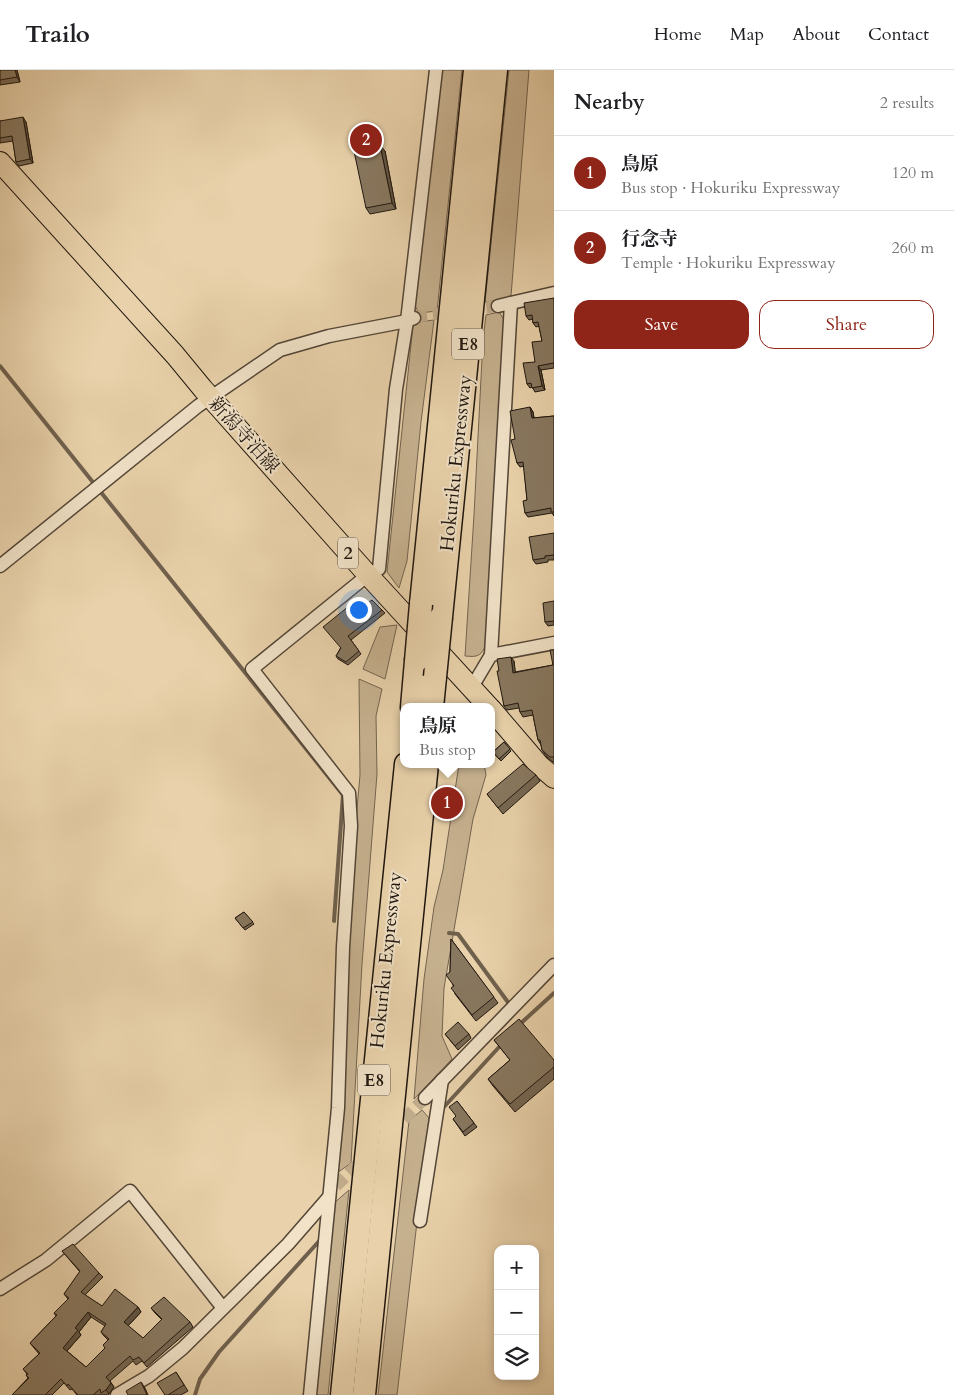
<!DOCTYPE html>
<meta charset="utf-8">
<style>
body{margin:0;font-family:Cardo,"Noto Serif JP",serif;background:#f6f6f6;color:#202124}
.controls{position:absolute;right:15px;bottom:15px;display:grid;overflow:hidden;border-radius:10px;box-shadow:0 2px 8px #0003}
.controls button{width:45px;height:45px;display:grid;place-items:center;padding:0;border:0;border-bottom:1px solid #e0e0e0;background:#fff;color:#202124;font:25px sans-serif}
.you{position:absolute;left:358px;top:539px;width:18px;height:18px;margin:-12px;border:4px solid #fff;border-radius:50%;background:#1a73e8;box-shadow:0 0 0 8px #1a73e833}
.badge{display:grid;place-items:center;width:32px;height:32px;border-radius:50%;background:#8f2418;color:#fff;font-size:16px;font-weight:700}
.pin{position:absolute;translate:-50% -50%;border:2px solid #fff;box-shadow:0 1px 5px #0006}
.popup{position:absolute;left:400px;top:633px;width:95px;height:65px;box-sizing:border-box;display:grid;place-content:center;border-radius:10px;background:#fff;filter:drop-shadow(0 1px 4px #0005);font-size:16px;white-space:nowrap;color:#757577}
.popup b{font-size:19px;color:#202124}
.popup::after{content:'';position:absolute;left:50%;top:100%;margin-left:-10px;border:10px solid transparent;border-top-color:#fff}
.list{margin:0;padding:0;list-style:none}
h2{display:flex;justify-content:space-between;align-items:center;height:65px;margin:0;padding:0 20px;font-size:21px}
h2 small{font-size:16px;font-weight:400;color:#757577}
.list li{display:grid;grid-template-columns:32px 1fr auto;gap:15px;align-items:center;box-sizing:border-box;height:75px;padding:0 20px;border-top:1px solid #e0e0e0}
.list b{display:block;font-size:19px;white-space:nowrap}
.list p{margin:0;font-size:16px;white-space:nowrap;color:#757577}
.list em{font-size:16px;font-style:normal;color:#757577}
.actions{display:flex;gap:10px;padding:15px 20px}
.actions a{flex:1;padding:11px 0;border:1px solid #8f2418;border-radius:15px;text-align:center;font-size:18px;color:#8f2418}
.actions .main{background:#8f2418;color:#fff}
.icon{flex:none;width:28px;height:28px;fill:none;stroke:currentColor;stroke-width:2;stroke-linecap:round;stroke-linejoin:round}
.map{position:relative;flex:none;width:554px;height:1325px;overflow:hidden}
header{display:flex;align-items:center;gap:30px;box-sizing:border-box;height:70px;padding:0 25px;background:#fff;border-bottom:1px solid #e0e0e0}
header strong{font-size:24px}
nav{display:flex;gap:28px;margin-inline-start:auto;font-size:18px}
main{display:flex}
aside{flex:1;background:#fff}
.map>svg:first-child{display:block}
</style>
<header>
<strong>Trailo</strong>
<nav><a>Home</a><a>Map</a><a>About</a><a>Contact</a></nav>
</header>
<main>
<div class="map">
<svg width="554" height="1325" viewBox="0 0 554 1325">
<rect width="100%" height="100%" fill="#e9d2ab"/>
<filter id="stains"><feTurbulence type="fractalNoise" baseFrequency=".004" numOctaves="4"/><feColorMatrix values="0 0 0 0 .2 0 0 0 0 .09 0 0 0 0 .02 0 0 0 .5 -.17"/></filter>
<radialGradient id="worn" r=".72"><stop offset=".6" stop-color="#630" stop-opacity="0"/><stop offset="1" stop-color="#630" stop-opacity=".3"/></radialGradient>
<!-- green -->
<g fill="#c7b290" stroke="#736450">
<polygon points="441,0 462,0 437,241 419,243 414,234 435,64"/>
<polygon points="509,0 529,0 511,226 508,229 485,232"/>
<path d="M499,242L505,251L485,577C480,587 476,587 465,586L474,445L483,269L486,245Z"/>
<polygon points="434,250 421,352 407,491 399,518 387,502 413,256 418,252"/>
<polygon points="397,555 385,609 363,599 380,557"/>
<polygon points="359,609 382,619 376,646 377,704 362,894 351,1093 337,1103 354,772 360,705"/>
<polygon points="459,694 484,694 486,705 473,749 444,918 442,966 452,989 414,1029 424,909 434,837 443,800"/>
<polygon points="422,1040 429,1048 397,1325 378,1325 409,1051"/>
<polygon points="349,1120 328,1325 316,1325 333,1134"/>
</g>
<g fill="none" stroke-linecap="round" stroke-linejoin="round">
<!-- stream -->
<g stroke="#6f604d" stroke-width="4">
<polyline points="0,296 343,725 334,851"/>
<polyline points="449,863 458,864 510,935"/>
<polyline points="519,955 554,923"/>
<polyline points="443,1038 501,975"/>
<polyline points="195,1325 200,1309 219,1282 321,1169"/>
</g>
<!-- minor-tunnel -->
<g stroke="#c1ac8c" stroke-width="12" stroke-dasharray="12 6" stroke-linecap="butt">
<polyline points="415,247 498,236"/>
<polyline points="391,1062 425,1028"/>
<polyline points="336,1116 364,1088"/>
</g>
<defs>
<g id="minor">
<polyline points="498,236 554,223"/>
<polyline points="0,496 198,336 280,280 329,266 407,251 414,248"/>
<polyline points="491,585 511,233"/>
<polyline points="472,617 491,585 554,573"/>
<polyline points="425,1028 554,895"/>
<polyline points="420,1151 442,1010"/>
<polyline points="0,1219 46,1190 130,1121 223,1238"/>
<polyline points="117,1325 149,1306 183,1278 288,1174 329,1127"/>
<polyline points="310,1325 338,1038 343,877 351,756 349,723 252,599 368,505 379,499 396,319 407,251 436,0"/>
</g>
<g id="primary">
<polyline points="0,92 175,285 203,319 368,505 489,637"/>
<polyline points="491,639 539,695 554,708"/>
</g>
<g id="motorway">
<polyline points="421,534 475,0"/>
<polyline points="441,547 496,0"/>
<polyline points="412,637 416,591"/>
<polyline points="432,637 435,607"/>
<polyline points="342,1325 406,694"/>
<polyline points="364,1325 427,694"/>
</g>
</defs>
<!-- minor casing -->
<use href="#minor" stroke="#524536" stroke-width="15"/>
<!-- primary casing -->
<use href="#primary" stroke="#1f160f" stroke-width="22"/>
<!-- motorway casing -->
<use href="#motorway" stroke="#1f160f" stroke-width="25"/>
<!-- minor -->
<use href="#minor" stroke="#f1e2c8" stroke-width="12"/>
<!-- primary -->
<use href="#primary" stroke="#e9d2ab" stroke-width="20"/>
<!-- motorway -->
<use href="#motorway" stroke="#e9d2ab" stroke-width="22"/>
<defs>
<g id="motorway-bridge">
<polyline points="416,591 421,534"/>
<polyline points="435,607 441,547"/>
</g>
</defs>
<!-- motorway-bridge casing -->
<use href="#motorway-bridge" stroke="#1f160f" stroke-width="25" stroke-linecap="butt"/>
<!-- motorway-bridge -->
<use href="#motorway-bridge" stroke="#e9d2ab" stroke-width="22"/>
</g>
<!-- wall -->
<g fill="#756753" stroke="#1f160f" fill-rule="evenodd">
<polygon points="0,0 17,0 20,12 0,15"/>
<polygon points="0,51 26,52 33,93 19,96 16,92 13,71 0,73"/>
<polygon points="385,81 396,139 370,144 366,138"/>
<polygon points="554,228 554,298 541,300 545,320 535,322 532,317 530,318 527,314 535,292 542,271 539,256 536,257 533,253 533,249 529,250 526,246"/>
<polygon points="530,337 533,342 534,348 554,346 554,446 552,443 528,447 525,443 527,430 524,396 520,397 517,393 515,369"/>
<polygon points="554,463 554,490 548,490 548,492 536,494 533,490"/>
<polygon points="554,531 554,555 548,556 545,552"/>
<polygon points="382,540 385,543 351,570 361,584 348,595 338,589 336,586 340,579 354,543"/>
<polygon points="554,580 554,692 553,692 547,687 542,680 541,675 538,670 533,645 523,647 520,642 519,638 507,640 504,636 499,601 514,591 515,602 553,595"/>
<polygon points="504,672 511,681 501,691 493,682"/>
<polygon points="536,705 540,711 503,744 487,724"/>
<polygon points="244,842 254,854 245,860 235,848"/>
<polygon points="451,869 498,933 476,951 455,924 450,902"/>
<polygon points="445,964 469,964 471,968 458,980"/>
<polygon points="494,970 554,990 554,1009 515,1042 493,1016 488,1009 510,990"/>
<polygon points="457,1031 477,1057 465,1066 453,1049 456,1047"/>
<path d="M62,1181L99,1203L103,1207L85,1225L102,1236L138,1237L141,1242L128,1256L143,1268L162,1250L155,1243L151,1238L190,1252L193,1257L147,1297L142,1291L136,1295L133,1291L110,1311L114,1317L108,1325H77L72,1319L70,1320L64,1313L52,1325H12L28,1308L26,1305L27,1304L23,1299L39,1284L30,1273L56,1246L54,1243L68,1229L64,1224L80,1202ZM91,1247L105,1256L101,1262L104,1266L108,1270L105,1278L86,1297L67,1281L81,1265L79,1262Z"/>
<polygon points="176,1302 188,1321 181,1325 165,1325"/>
</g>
<!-- shaded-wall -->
<g fill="#5f5443" stroke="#1f160f">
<polygon points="15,0 17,0 20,12 17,7"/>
<polygon points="23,47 26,52 33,93 30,89"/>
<polygon points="380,75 385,81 396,139 392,133"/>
<polygon points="538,296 541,300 545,320 542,316"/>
<polygon points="530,337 533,342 535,353 532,348"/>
<polygon points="511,587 514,591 516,607 513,603"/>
<polygon points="138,1237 141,1242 127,1257 124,1252"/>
<polygon points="88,1242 91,1247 79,1262 81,1265 66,1282 63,1278 75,1258"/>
<polygon points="141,1312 145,1318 148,1325 147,1325"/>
<polygon points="111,1313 114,1317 109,1324 106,1320"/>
</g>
<!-- building -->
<g fill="#887860" stroke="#1f160f" fill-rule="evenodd">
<polygon points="0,0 15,0 17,7 0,10"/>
<polygon points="23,47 30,89 16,92 12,66 0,68 0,51"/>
<polygon points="380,75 392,133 366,138 354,81"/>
<polygon points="554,228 554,293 538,296 542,316 532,318 531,313 527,314 523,293 535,292 532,272 542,271 538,252 533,253 532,245 526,246 524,233"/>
<polygon points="530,337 532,348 554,346 554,442 551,442 551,438 525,443 523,431 527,430 523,392 517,393 511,370 515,369 510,341"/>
<polygon points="554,463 554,485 545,486 545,488 533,490 529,467"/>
<polygon points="372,530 382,540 348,566 359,581 346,592 336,586 341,578 323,557 349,536 354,543"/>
<polygon points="554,531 554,551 545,552 543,533"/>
<polygon points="550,580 554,580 554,687 550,687 542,680 540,670 538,670 532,640 520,642 518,633 504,636 497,601 499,601 497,589 511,587 513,603 553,595"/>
<polygon points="504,672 510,679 499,689 493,682"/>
<polygon points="523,694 536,705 498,738 487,724"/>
<polygon points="244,842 253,852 243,858 235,848"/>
<polygon points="451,869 494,927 472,945 451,918 454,916 446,905 450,902"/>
<polygon points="519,949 554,990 554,997 510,1034 488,1009 510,990 494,970"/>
<polygon points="458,952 469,964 455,976 445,964"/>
<polygon points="457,1031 474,1053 463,1062 453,1049 456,1046 449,1037"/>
<path d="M73,1174L99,1203L81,1222L102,1236L115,1219L138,1237L124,1252L143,1268L162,1249L151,1238L164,1227L190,1252L144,1293L139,1287L133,1290L130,1286L106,1307L111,1313L106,1320L101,1323L100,1319L93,1325H78L68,1314L67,1316L61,1309L45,1325H12L29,1308L26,1305L28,1304L23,1299L40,1283L30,1273L57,1245L54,1243L69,1228L64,1224L80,1201L62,1181ZM88,1242L106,1254L101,1262L109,1269L103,1275L105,1278L86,1297L63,1278L78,1260L75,1258Z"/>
<polygon points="176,1302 184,1315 168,1325 165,1325 157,1313"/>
<polygon points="141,1312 147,1325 128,1325 126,1321"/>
</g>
<g text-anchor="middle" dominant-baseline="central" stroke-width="4" stroke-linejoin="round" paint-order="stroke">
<!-- shield labels -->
<g fill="#f1e2c8" stroke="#5e5346" stroke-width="1">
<rect x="452" y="258.5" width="32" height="31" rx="4"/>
<rect x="338" y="467.5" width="20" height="31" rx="4"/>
<rect x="358" y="994.5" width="32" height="31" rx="4"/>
</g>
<g font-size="18" font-weight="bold" fill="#1f160f">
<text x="468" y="274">E8</text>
<text x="348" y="483">2</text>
<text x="374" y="1010">E8</text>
</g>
<!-- street labels -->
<g font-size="19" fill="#1f160f" stroke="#f1e2c8">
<text transform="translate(244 365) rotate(48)">新潟寺泊線</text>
<text transform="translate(456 393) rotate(-84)">Hokuriku Expressway</text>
<text transform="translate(386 890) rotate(-84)">Hokuriku Expressway</text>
</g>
</g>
<rect width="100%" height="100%" filter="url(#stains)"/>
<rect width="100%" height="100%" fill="url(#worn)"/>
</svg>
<div class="controls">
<button>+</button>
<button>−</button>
<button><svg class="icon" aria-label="layers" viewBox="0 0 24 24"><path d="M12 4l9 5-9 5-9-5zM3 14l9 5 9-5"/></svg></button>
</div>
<div class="you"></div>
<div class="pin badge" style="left:447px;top:733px">1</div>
<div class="popup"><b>鳥原</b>Bus stop</div>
<div class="pin badge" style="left:366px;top:70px">2</div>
</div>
<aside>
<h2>Nearby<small>2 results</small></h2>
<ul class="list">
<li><span class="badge">1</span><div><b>鳥原</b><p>Bus stop · Hokuriku Expressway</p></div><em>120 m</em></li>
<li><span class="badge">2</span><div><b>行念寺</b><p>Temple · Hokuriku Expressway</p></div><em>260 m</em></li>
</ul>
<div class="actions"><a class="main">Save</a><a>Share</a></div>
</aside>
</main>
